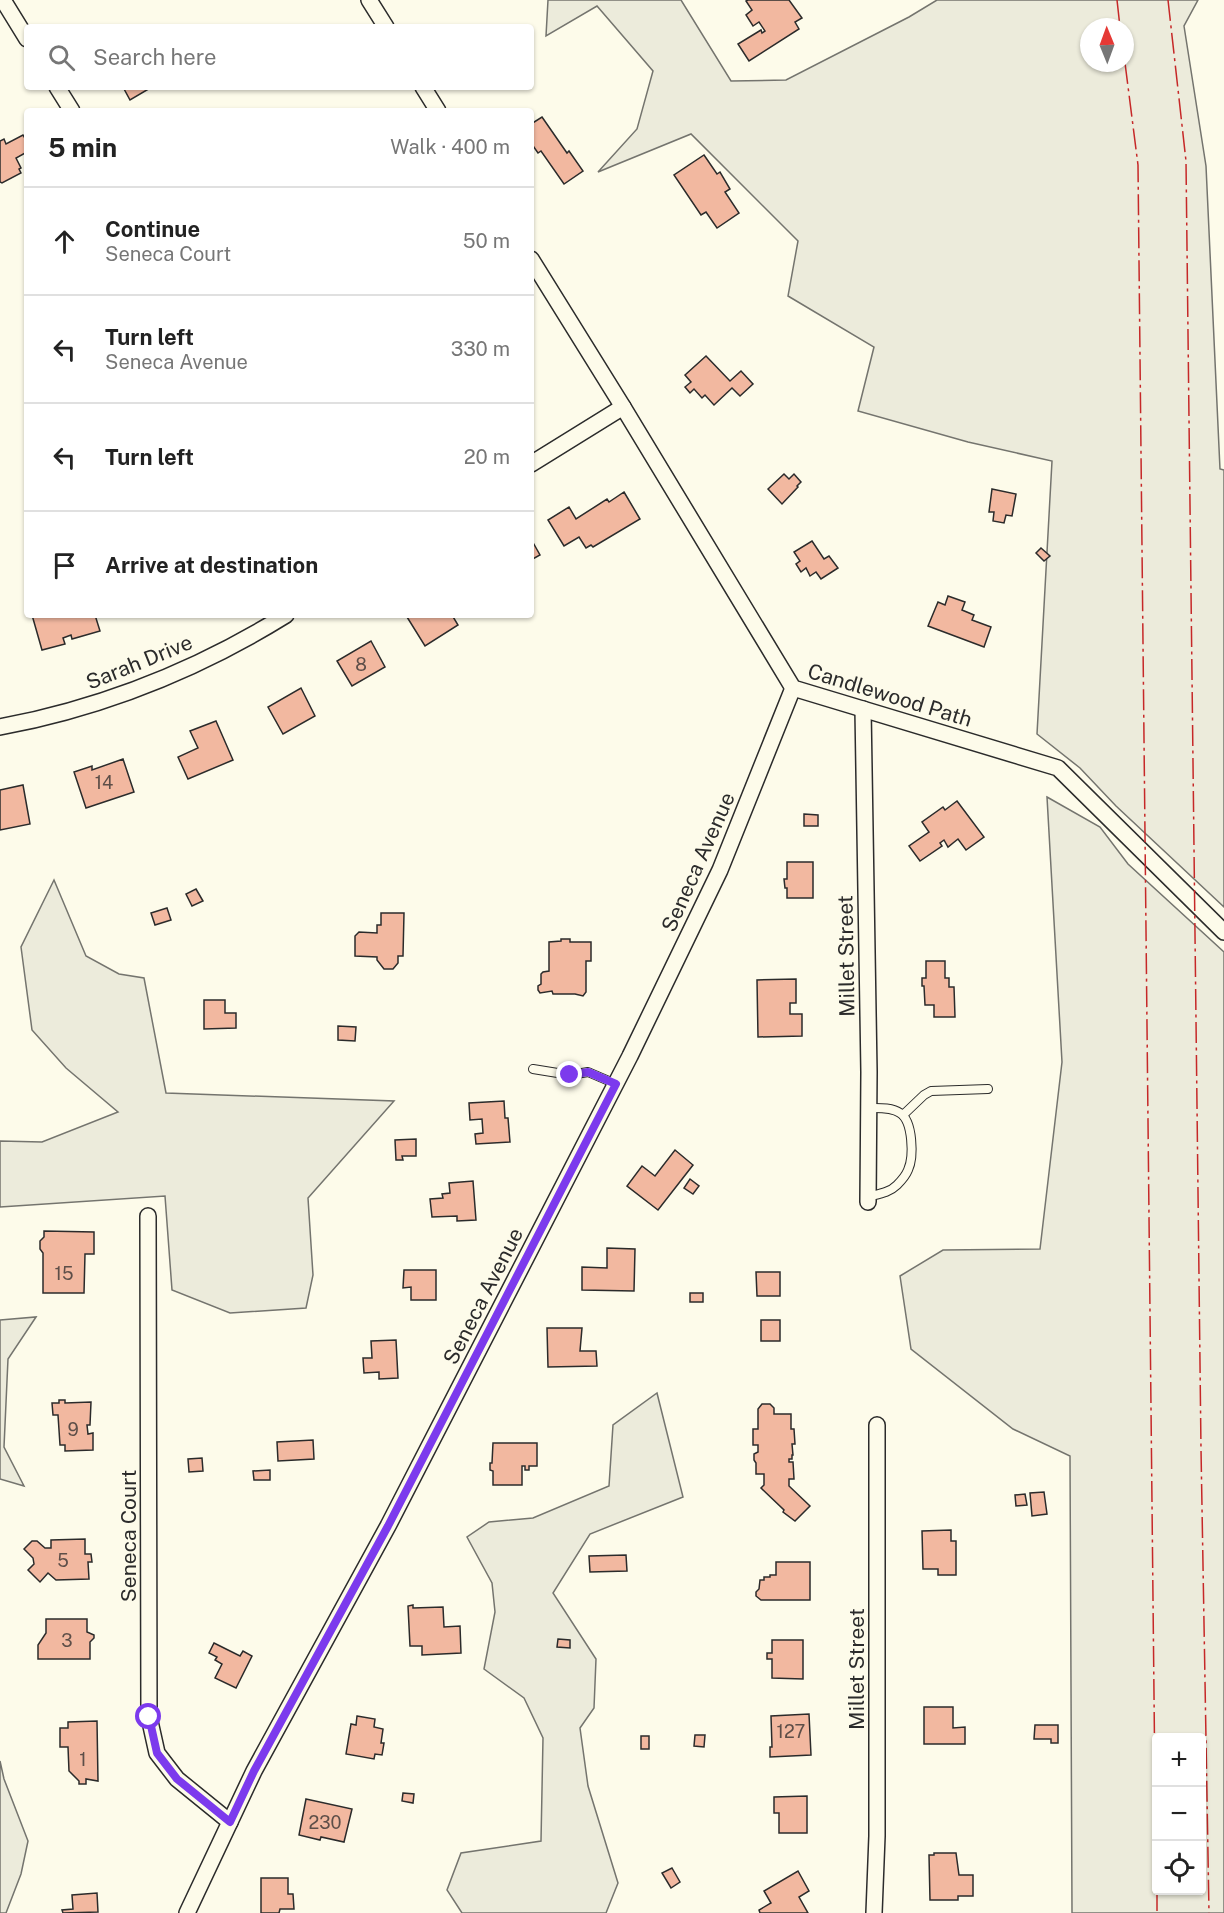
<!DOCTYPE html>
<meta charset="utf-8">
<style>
body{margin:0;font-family:"Public Sans",sans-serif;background:#f6f6f6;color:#222}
.controls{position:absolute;right:18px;bottom:18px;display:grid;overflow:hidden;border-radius:6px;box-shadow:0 2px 4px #0004}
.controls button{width:54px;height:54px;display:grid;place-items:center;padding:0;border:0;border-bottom:2px solid #e0e0e0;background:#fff;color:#222;font:30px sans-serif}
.compass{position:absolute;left:1080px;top:18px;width:54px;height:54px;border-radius:50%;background:#fff;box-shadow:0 2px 4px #0004;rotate:359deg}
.stop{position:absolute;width:18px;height:18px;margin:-14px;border:4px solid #7c3aed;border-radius:50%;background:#fff}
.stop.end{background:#7c3aed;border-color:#fff;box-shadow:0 2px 6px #0008}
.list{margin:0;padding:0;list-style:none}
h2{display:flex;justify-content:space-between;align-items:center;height:78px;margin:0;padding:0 24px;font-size:26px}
h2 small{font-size:20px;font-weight:400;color:#767676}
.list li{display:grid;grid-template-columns:39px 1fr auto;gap:18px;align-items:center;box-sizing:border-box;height:108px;padding:0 24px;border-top:2px solid #e0e0e0}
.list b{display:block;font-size:22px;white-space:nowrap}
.list p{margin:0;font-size:20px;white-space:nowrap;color:#767676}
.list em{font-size:20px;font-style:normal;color:#767676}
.icon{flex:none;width:33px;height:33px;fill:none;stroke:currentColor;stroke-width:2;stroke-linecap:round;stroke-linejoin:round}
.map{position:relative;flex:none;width:1224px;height:1913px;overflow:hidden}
.search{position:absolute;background:#fff;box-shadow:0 2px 4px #0004;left:24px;top:24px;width:510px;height:66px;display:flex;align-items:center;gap:15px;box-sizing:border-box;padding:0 21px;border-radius:6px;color:#767676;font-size:22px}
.panel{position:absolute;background:#fff;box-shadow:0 2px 4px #0004;left:24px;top:108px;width:510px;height:510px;border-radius:6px}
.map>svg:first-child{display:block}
</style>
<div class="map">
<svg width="1224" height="1913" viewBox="0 0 1224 1913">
<rect width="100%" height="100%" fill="#fdfbea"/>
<!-- green -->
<g fill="#ecebdb" stroke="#74746e" stroke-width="1.5" fill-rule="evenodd">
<path d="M548,0H681L731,81L786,80L909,17L937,0H1198L1184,26L1206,166L1220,469L1224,470V907L1116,806L1080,768L1037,734L1052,461L968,442L858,411L874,347L788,296L798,241L691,134L598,172L637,129L653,71L597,6L546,36ZM1089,27H1125V63H1089Z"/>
<path d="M1047,797L1100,827L1128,864L1224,952V1913H1072L1070,1456L1013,1429L911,1349L900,1276L943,1250L1040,1249L1062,1062ZM1156,1738H1202V1890H1156Z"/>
<polygon points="54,880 86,956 119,974 144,978 166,1093 394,1101 308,1198 313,1275 306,1308 230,1313 172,1290 165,1196 0,1207 0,1141 42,1142 118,1112 66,1068 32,1030 21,947"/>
<polygon points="36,1317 8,1359 4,1447 24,1486 0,1479 0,1320"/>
<polygon points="657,1393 683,1497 590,1534 553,1593 596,1659 594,1708 580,1728 588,1786 618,1883 606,1913 462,1913 447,1890 461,1853 541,1841 543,1738 524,1698 484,1669 495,1612 492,1583 467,1537 489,1522 533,1518 609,1486 613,1425"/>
<polygon points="0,1761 4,1779 28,1841 21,1874 6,1913 0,1913"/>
</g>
<!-- building -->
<g fill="#f2b8a0" stroke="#2b2b2b" stroke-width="1.5">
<polygon points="748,0 789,0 802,18 795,22 799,29 749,61 738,44 761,30 762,33 765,31 759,22 753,26 746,15 752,10 746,1"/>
<polygon points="123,87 152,87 130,100"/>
<polygon points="542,117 567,153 569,151 583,171 564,184 541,151 538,153 531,143 531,124"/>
<polygon points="23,135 27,142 27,152 16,158 21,168 19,169 21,173 2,183 0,182 0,141 4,139 6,144"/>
<polygon points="704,155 717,174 720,172 730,189 725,192 739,213 717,228 706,212 701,215 674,175"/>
<polygon points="706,356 730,381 741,371 753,384 740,396 732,388 714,405 705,395 702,398 694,389 690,393 685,387 691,382 685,375"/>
<polygon points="784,474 789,479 794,474 801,482 797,486 798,487 782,504 768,489"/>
<polygon points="992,489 1016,494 1012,516 1006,515 1004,523 993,521 994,512 989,512"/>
<polygon points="624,492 640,519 593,547 591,545 586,548 579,537 564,546 548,520 569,507 576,519 607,499 609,502"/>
<polygon points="531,539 540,555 531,560"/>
<polygon points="812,541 824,559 829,556 838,568 821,579 816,572 810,576 806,568 801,572 796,564 800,561 794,552"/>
<polygon points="1041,548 1050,556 1044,561 1036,553"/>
<polygon points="948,596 965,602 962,610 974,615 972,620 991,627 984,647 928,626 938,602 945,605"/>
<polygon points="32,615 95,615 100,631 72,639 71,635 63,638 65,644 42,650"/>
<polygon points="411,615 452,615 458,625 425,646 407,617"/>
<polygon points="371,641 385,667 352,686 337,661"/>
<polygon points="301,688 315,716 283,734 268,707"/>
<polygon points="216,721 233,760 188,779 178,757 198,748 190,731"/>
<polygon points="123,759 134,792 86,808 74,772 92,766 92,770"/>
<polygon points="23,785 30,824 0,830 0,790"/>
<polygon points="957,801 984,837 966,850 958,839 948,847 944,840 940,843 942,846 920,861 909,846 929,832 922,822 943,807 945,810"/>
<polygon points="804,814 818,815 818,826 804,826"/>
<polygon points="787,862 813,862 813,898 787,898 787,888 785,888 784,879 787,879"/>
<polygon points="196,889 203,901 192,906 186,894"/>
<polygon points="167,908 171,920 155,925 151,913"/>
<polygon points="381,913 404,913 403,956 398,956 398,963 393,969 384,969 377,960 377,957 355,956 355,936 359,932 377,933 377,925 381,925"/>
<polygon points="561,939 570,939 570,942 591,942 591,961 586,961 586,992 583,996 575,994 553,994 552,991 540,993 538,990 538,986 541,984 541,974 543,972 549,971 549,942 561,941"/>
<polygon points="926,961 945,961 945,978 949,978 949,987 954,987 955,1017 934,1017 934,1005 925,1005 924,986 922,986 922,978 926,978"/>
<polygon points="796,979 796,1003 790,1003 790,1014 802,1014 802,1036 758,1037 757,980"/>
<polygon points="204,1000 225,1000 225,1013 236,1013 236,1028 204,1029"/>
<polygon points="338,1026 356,1027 355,1041 338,1040"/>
<polygon points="504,1101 505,1118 508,1118 510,1142 476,1144 475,1134 483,1133 482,1119 470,1120 469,1103"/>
<polygon points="416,1139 416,1156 402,1156 403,1160 396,1160 395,1140"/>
<polygon points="675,1150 693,1165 658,1210 627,1186 642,1166 655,1176"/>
<polygon points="690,1179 699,1186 693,1194 684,1188"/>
<polygon points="473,1181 476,1220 457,1221 457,1216 432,1217 430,1199 443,1198 442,1194 450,1193 449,1183"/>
<polygon points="44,1231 94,1232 94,1254 85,1254 84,1293 43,1293 43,1253 40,1249 40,1241 44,1237"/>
<polygon points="607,1248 635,1249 634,1291 582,1290 582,1267 607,1268"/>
<polygon points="404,1270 436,1270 436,1300 411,1300 411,1287 403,1288"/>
<polygon points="756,1272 780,1272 780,1296 757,1296"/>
<rect x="690" y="1293" width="13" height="9"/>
<rect x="761" y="1320" width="19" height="21"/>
<polygon points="547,1328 582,1328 580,1351 596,1351 597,1366 548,1367"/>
<polygon points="396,1340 398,1378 379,1379 379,1372 364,1373 363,1358 372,1358 371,1341"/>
<polygon points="59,1400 65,1400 65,1403 91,1402 90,1425 87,1425 88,1434 93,1433 93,1450 65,1451 65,1445 60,1445 58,1415 53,1415 52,1403 59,1403"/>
<polygon points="762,1404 770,1404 774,1408 774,1414 791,1414 791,1429 794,1429 795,1444 792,1444 793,1455 792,1455 792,1459 789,1459 789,1462 793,1462 794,1479 789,1479 789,1486 810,1506 795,1521 783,1512 784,1510 761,1488 764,1485 764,1474 756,1474 756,1463 754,1460 754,1454 758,1452 758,1445 753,1445 753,1429 758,1429 758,1409"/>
<polygon points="313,1440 314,1459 278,1461 277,1442"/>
<polygon points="493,1443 537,1443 537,1466 529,1466 529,1470 525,1470 525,1466 522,1466 522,1485 493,1485 493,1471 490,1470 490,1463 492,1463"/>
<polygon points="202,1458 203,1471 189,1472 188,1459"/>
<polygon points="270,1470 270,1480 254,1480 253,1471"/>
<polygon points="1044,1492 1047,1514 1032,1516 1030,1493"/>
<polygon points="1025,1494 1027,1505 1016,1506 1015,1495"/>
<polygon points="951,1530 951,1541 956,1541 956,1575 938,1575 938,1569 923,1569 922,1531"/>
<polygon points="85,1539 85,1554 91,1554 92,1562 88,1562 89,1579 56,1580 48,1573 40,1582 28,1570 34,1564 33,1558 24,1549 32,1541 37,1541 45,1548 51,1548 51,1540"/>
<polygon points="626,1555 627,1571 590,1572 589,1556"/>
<polygon points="776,1562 810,1562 810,1600 761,1600 756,1596 756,1592 759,1589 760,1580 764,1580 764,1577 770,1577 770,1575 776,1575"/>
<polygon points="413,1605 413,1608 443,1607 444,1627 460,1626 461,1653 422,1655 422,1646 410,1646 408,1606"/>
<polygon points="46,1619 87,1619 87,1632 94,1635 94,1638 90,1642 90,1659 38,1659 38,1645 46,1633"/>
<polygon points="558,1639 570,1640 570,1648 557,1647"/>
<polygon points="772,1640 803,1640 803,1679 772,1678 772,1659 767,1659 767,1653 772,1653"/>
<polygon points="214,1643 240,1656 243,1651 252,1656 236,1688 215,1678 222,1664 215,1660 217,1657 209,1653"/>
<polygon points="924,1707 953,1707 953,1728 965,1727 965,1744 924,1744"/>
<polygon points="809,1714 811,1755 770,1757 770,1747 772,1747 771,1716"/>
<polygon points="357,1716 375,1719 374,1727 383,1729 381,1743 384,1743 382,1755 375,1754 374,1759 346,1754 351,1724 356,1725"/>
<polygon points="97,1721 98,1781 86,1779 86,1784 79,1784 79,1781 69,1771 68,1747 60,1747 60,1728 68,1728 68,1722"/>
<polygon points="1035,1725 1058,1725 1058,1743 1051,1743 1051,1739 1034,1739"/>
<polygon points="695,1735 705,1735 704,1747 694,1746"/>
<rect x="641" y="1736" width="8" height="13"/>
<polygon points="403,1793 414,1794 413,1803 402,1801"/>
<polygon points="807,1796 807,1833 779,1833 779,1813 774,1813 774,1797"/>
<polygon points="306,1799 352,1809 344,1842 321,1837 320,1840 299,1835"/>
<polygon points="934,1853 956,1853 959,1875 973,1875 973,1896 958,1896 958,1900 930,1900 929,1855 934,1855"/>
<polygon points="672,1868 680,1882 671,1888 662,1873"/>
<polygon points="798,1871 809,1891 799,1897 808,1913 760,1913 759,1910 771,1903 764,1891"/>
<polygon points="261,1878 288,1878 288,1894 293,1894 294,1909 280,1909 279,1913 261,1913"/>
<polygon points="97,1893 98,1912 63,1913 62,1910 73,1909 72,1895"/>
</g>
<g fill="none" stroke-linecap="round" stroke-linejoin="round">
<defs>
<g id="lane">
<polyline points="533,1069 570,1075 588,1072 616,1084"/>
<polyline points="903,1115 924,1095 931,1091 988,1089"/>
<path d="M867,1197C878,1194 889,1193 897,1185C901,1181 906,1175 908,1170C914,1157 913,1121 900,1113C892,1107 878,1108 868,1108"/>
</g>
<g id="street">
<polyline points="3,0 27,39"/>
<polyline points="369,0 386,27"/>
<polyline points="57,87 72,111"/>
<polyline points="423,87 438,111"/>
<polyline points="531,259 623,407 793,688 1058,768 1224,932"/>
<polyline points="531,464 623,407"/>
<polyline points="863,709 869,1072 868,1202"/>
<path d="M0,727C101,708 199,669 286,615"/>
<polyline points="148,1216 149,1717 157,1753 177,1779 230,1822"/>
<polyline points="187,1913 254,1771 388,1526 630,1056 720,870 793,688"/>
<polyline points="874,1913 877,1836 877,1425"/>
</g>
</defs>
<!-- lane casing -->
<use href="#lane" stroke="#2b2b2b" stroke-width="10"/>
<!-- street casing -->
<use href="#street" stroke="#2b2b2b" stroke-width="18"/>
<!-- lane -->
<use href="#lane" stroke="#fdfbea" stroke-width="8"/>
<!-- street -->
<use href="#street" stroke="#fdfbea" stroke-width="15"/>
<!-- power -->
<g stroke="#c62828" stroke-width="1.5" stroke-dasharray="21 4.5 3 4.5" stroke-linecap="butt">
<polyline points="1117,0 1120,27"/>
<polyline points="1168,0 1186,161 1201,1449 1209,1913"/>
<polyline points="1125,63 1138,165 1156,1886"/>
<polyline points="1157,1890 1157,1913"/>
</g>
</g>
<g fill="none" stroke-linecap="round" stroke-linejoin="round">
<!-- route -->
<polyline stroke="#7c3aed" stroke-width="8" points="149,1717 157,1753 177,1779 230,1822 254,1771 388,1526 616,1084 588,1072 570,1075"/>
</g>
<g text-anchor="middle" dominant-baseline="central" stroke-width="4.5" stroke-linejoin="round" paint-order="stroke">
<!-- number labels -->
<g font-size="18" fill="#5d4e48">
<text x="361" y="664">8</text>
<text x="104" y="782">14</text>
<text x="64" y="1273">15</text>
<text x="73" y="1429">9</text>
<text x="63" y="1560">5</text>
<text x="67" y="1640">3</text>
<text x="791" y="1731">127</text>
<text x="83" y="1759">1</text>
<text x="325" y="1822">230</text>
</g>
<!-- street labels -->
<g font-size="21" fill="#2b2b2b" stroke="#fdfbea">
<text transform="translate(139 662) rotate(-22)">Sarah Drive</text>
<text transform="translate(890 695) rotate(17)">Candlewood Path</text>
<text transform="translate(698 862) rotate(-66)">Seneca Avenue</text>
<text transform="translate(846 956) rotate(-91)">Millet Street</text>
<text transform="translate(483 1296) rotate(-63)">Seneca Avenue</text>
<text transform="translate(128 1536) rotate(-90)">Seneca Court</text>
<text transform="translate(856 1669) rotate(-90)">Millet Street</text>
</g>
</g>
</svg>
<div class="controls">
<button>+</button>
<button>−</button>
<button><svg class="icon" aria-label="locate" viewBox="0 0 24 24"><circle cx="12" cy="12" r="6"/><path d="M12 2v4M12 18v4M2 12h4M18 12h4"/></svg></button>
</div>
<svg class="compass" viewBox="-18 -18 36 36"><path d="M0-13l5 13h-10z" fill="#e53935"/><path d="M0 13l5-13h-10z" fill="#767676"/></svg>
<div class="stop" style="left:149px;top:1717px"></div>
<div class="stop end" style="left:570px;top:1075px"></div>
<div class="search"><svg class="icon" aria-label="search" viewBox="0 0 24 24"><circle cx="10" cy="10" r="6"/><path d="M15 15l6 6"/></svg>Search here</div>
<section class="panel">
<h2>5 min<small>Walk · 400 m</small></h2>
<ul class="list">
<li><svg class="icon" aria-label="ahead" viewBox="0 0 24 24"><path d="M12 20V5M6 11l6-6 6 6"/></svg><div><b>Continue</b><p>Seneca Court</p></div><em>50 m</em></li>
<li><svg class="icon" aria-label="left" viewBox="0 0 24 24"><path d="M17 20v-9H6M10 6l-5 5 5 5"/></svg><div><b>Turn left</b><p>Seneca Avenue</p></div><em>330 m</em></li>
<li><svg class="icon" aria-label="left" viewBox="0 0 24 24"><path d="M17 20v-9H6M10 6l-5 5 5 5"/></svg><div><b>Turn left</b></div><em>20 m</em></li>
<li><svg class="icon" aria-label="arrive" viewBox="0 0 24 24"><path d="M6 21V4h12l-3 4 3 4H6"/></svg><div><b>Arrive at destination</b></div></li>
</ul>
</section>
</div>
